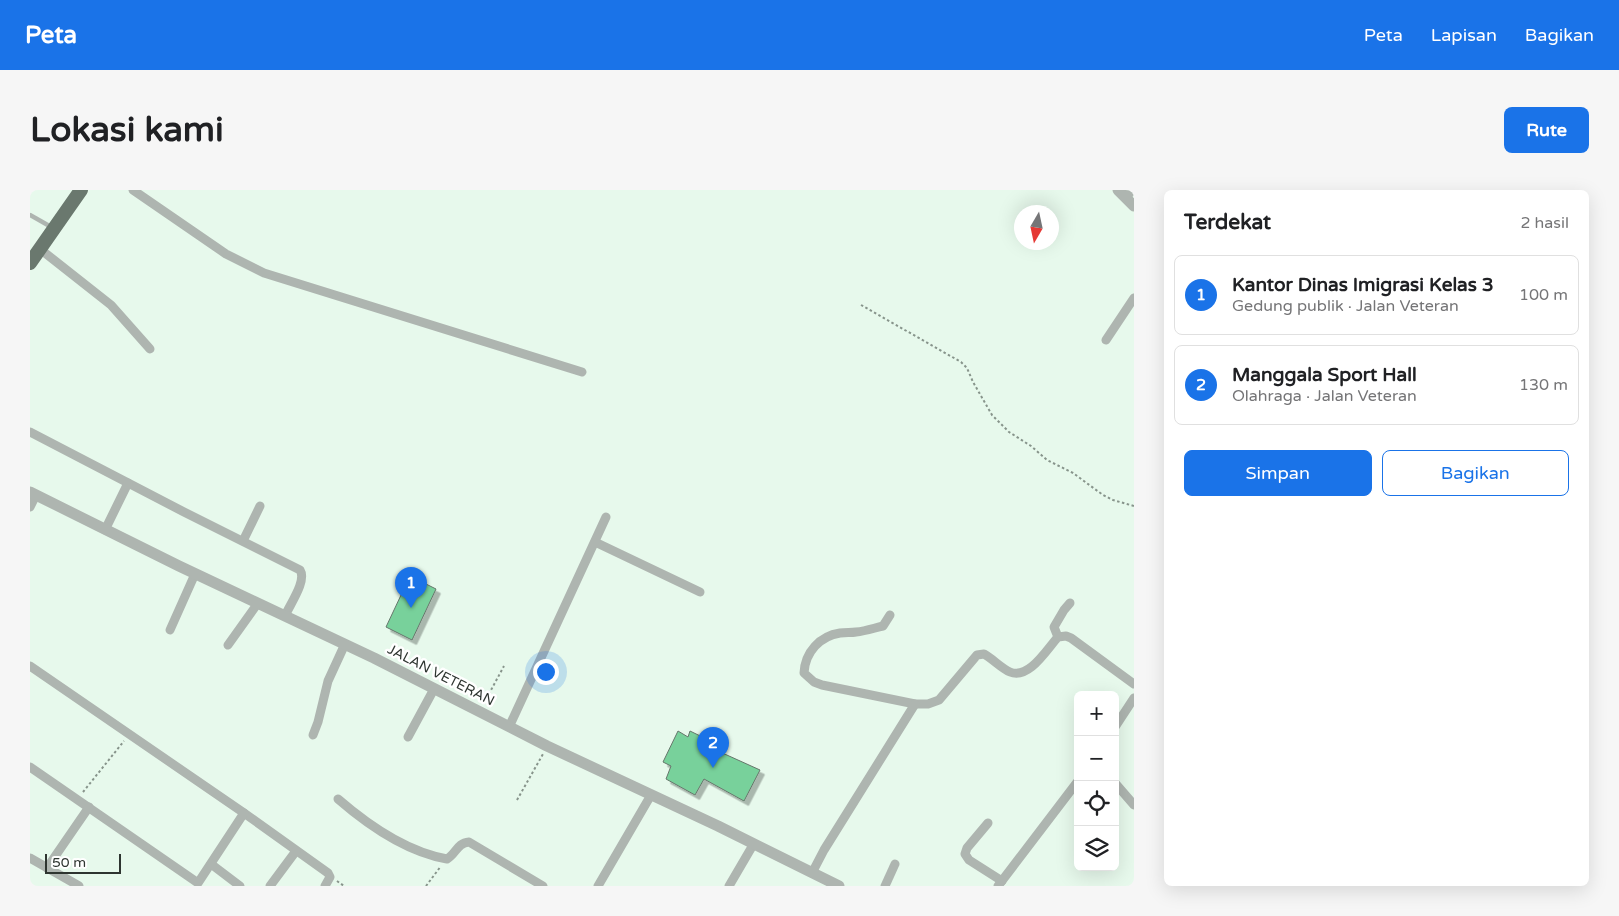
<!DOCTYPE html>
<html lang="id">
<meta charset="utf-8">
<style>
body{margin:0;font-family:"Varela Round",sans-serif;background:#f6f6f6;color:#202124}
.controls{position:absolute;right:15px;bottom:15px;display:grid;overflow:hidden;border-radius:8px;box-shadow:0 5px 20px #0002}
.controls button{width:45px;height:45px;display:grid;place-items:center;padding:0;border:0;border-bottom:1px solid #e0e0e0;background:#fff;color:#202124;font:25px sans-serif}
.compass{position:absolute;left:984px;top:15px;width:45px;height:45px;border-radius:50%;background:#fff;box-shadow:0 5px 20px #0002;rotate:189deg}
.scale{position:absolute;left:15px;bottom:12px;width:76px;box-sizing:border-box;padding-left:5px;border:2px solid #2e3530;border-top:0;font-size:14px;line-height:18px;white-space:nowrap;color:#2e3530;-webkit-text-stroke:4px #fff;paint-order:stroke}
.you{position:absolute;left:515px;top:481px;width:18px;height:18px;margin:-12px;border:4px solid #fff;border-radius:50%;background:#1a73e8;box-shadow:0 0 0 8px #1a73e833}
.badge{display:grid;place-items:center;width:32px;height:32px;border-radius:50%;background:#1a73e8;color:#fff;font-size:16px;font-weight:700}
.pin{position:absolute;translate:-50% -41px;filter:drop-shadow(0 1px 2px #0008)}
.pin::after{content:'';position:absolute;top:26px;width:18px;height:15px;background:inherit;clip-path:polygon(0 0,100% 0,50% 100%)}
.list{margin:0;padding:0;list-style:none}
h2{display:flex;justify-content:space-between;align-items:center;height:65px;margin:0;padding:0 20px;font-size:21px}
h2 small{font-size:16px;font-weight:400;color:#757577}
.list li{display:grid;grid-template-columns:32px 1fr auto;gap:15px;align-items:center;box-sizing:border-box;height:80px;margin:0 10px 10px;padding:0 10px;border:1px solid #e0e0e0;border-radius:8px}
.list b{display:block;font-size:19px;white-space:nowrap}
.list p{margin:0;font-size:16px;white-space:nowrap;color:#757577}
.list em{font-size:16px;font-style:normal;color:#757577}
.actions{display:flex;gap:10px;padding:15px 20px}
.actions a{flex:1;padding:11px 0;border:1px solid #1a73e8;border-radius:8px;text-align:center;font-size:18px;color:#1a73e8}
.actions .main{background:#1a73e8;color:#fff}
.icon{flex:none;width:28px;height:28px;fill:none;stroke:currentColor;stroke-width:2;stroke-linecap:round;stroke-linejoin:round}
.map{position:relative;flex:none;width:1104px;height:696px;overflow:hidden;border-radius:8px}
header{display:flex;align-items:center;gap:30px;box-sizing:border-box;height:70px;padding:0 25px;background:#1a73e8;color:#fff}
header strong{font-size:24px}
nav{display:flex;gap:28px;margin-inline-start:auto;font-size:18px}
.intro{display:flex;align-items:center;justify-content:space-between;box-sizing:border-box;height:120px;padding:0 30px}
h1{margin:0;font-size:35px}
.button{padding:12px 22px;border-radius:8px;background:#1a73e8;color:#fff;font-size:18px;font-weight:700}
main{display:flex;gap:30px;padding:0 30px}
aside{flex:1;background:#fff;border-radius:8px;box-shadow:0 5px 20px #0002}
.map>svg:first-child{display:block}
</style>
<header>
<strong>Peta</strong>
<nav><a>Peta</a><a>Lapisan</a><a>Bagikan</a></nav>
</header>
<div class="intro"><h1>Lokasi kami</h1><a class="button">Rute</a></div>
<main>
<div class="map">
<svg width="1104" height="696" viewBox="0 0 1104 696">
<defs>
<filter id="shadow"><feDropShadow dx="4.5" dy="4.5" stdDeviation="0" flood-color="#0004"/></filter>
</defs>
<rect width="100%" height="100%" fill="#e7f9ec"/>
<!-- building -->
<g fill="#78d19b" stroke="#66766b" filter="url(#shadow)">
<polygon points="380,386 406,399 382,450 356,437"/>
<polygon points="648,541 658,547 660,541 691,556 688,561 730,580 714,611 674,589 665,605 636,589 641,576 633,572"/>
</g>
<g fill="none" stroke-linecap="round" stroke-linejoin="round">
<!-- path -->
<g stroke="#87948b" stroke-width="2" stroke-dasharray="2.5 2.5" stroke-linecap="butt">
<polyline points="831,115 931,172 937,178 943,192 962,225 979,242 1001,256 1017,270 1043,283 1073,305 1083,310 1104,316"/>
<polyline points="454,513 474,476"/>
<polyline points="53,602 94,551"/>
<polyline points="487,610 513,564"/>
<polyline points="307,691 314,696"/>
<polyline points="396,696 411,676"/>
</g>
<!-- service -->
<polyline stroke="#aeb5b0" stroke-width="4.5" points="0,25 23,38"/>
<!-- minor -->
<g stroke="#aeb5b0" stroke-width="9">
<polyline points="103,0 196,64 234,83 552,182"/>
<polyline points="1096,8 1102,0"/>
<polyline points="10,59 81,115 120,159"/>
<polyline points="1076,150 1104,108"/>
<path d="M0,242L154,322L270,380C277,391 260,414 255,426"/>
<polyline points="0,317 6,305"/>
<polyline points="75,340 98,293"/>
<polyline points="213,351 230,316"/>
<polyline points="565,352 670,402"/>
<path d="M860,425L853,436C844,438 836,441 826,442C821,443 816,442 810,443C790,446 775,462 774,483L784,492L792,495L885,514H898L909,510L947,465L954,464C963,469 971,478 980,482C999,490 1017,459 1028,447L1036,446L1041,448L1104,494"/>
<polyline points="140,440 165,384"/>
<polyline points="1028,447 1024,437 1034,420 1040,413"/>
<polyline points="198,455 228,413"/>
<polyline points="0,476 214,623 298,683 300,687 295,696"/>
<polyline points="479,537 576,327"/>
<polyline points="1085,537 1104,508"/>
<polyline points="283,545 288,532 298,491 315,454"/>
<polyline points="378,547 404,499"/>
<polyline points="0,577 168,693 214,623"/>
<polyline points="1085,593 1104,615"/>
<path d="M308,609C338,635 377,662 417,669C426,664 427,653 439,652L513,696"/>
<polyline points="958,633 937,658 935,664 939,670 972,691"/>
<polyline points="0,668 49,696"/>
<polyline points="181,674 210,696"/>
<polyline points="17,678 59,617"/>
<polyline points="782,683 794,660 885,514"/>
<polyline points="240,696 266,661"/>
<polyline points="568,696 621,605"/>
<polyline points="699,696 723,655"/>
<polyline points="855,696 865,674"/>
<polyline points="968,696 1048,591"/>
</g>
<!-- tertiary -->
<g stroke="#aeb5b0" stroke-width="11">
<polyline points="1088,0 1104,16"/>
<polyline points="0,302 149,376 344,468 517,556 688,636 809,696"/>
</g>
<!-- trunk -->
<polyline stroke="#6a786e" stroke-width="14" points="0,73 51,0"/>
</g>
<g text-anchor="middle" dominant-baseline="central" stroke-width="5" stroke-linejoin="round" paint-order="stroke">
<!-- street labels -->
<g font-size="14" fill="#2e3530" stroke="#fff">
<text transform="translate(411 485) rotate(27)">JALAN VETERAN</text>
</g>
</g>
</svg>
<div class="controls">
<button>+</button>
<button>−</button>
<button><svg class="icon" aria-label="locate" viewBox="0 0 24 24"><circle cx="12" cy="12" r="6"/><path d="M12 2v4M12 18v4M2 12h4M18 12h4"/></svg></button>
<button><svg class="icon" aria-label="layers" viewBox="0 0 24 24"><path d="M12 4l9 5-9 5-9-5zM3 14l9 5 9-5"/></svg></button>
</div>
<svg class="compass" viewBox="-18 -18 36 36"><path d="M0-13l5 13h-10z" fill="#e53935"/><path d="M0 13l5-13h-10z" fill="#757577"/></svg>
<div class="scale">50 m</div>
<div class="you"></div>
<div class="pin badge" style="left:381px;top:418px">1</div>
<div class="pin badge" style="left:683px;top:578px">2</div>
</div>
<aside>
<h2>Terdekat<small>2 hasil</small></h2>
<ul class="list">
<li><span class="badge">1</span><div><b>Kantor Dinas Imigrasi Kelas 3</b><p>Gedung publik · Jalan Veteran</p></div><em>100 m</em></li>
<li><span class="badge">2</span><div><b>Manggala Sport Hall</b><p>Olahraga · Jalan Veteran</p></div><em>130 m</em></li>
</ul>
<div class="actions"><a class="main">Simpan</a><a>Bagikan</a></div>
</aside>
</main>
